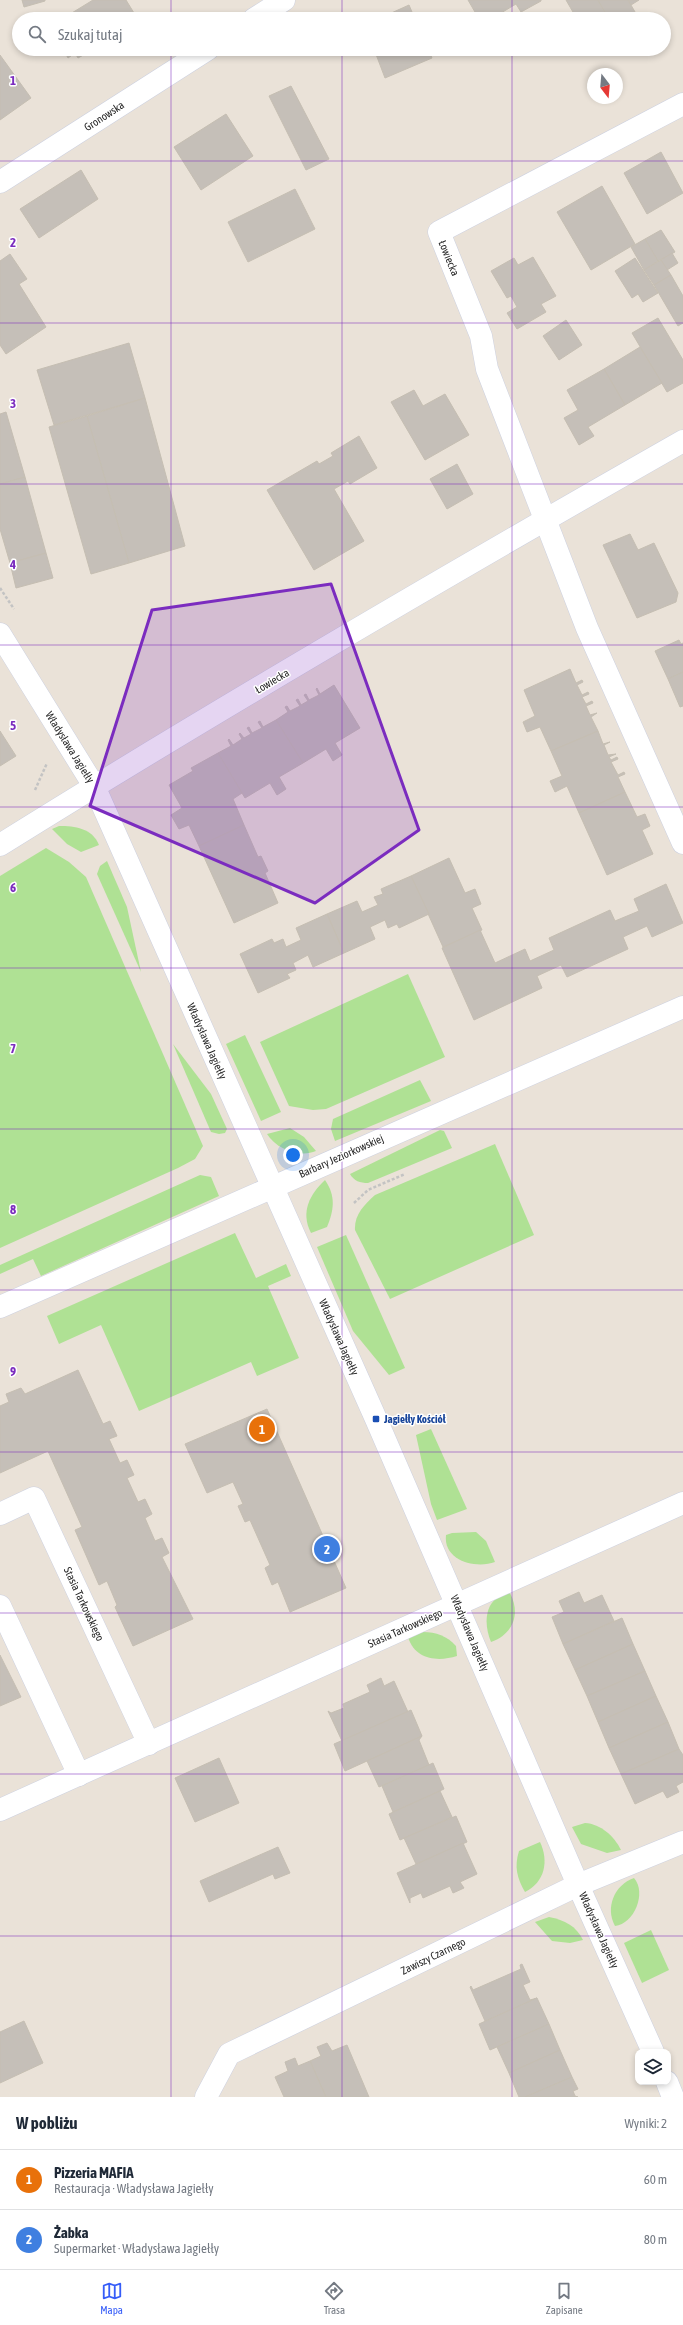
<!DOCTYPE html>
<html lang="pl">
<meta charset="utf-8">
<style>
body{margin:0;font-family:"Asap Condensed",sans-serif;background:#f6f6f7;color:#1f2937}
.controls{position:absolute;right:12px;bottom:12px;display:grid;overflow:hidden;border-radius:8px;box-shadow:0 2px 6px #0003}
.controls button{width:36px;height:36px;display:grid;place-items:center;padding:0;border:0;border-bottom:1px solid #e0e1e3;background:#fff;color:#1f2937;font:20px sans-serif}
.compass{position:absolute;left:587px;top:68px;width:36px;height:36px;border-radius:50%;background:#fff;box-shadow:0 2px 6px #0003;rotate:164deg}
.you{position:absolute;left:293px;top:1155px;width:14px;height:14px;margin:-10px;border:3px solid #fff;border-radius:50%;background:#1a73e8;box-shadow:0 0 0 6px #1a73e833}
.badge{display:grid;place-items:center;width:26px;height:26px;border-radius:50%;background:#365df8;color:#fff;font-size:13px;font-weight:700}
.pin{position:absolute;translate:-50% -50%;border:2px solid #fff;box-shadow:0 1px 4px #0006}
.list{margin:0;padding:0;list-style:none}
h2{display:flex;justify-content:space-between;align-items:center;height:52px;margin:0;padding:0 16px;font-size:17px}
h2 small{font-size:13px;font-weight:400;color:#747a83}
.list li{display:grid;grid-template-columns:26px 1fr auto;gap:12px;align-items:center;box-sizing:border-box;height:60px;padding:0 16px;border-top:1px solid #e0e1e3}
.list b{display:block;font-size:15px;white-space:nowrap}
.list p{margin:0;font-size:13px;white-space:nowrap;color:#747a83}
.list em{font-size:13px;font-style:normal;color:#747a83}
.icon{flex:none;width:22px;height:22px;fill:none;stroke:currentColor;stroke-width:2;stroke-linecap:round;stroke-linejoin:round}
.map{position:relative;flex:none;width:683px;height:2097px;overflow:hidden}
.search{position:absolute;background:#fff;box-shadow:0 2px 6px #0003;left:12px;right:12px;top:12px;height:44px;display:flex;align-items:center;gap:10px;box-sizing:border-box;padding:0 14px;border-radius:22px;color:#747a83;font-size:15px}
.sheet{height:172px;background:#fff}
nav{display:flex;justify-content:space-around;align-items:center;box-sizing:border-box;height:56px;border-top:1px solid #e0e1e3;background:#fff;font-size:11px;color:#747a83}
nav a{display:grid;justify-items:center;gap:2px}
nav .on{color:#365df8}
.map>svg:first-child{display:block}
</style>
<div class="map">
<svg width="683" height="2097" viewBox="0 0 683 2097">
<rect width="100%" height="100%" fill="#eae2d8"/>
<!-- green -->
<g fill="#afe194">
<path d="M59,826C75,826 92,828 99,845L81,852L67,844L52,829Z"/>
<polygon points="46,848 69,862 86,877 203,1146 195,1159 178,1168 0,1248 0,876"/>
<polygon points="107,861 127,907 141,972 97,874 100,866"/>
<polygon points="408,974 445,1057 326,1109 313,1110 289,1106 260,1042"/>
<polygon points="245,1035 281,1112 261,1121 226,1044"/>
<polygon points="173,1044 211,1094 227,1129 225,1133 219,1134 211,1132"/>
<polygon points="420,1080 431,1101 335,1141 331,1129 333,1119"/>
<path d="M290,1128L304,1137L316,1151C300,1158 276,1149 267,1134Z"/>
<path d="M440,1130L444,1131L452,1148L368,1183C360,1183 354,1181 350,1174Z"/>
<path d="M495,1144L534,1235L390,1299L355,1230C354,1215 364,1205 375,1195Z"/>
<polygon points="200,1175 211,1177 219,1196 41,1276 33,1259 0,1274 0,1265"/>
<path d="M325,1180C336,1196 334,1210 327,1227L311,1233C300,1212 310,1194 325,1180Z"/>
<polygon points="235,1233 256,1278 286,1264 291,1276 268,1286 299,1358 257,1376 251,1362 139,1411 101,1325 59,1344 47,1316"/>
<polygon points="346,1235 405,1368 389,1375 353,1331 317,1247"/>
<polygon points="431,1429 467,1509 437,1520 431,1504 416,1435"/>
<path d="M476,1532L486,1541L495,1562C476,1569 443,1561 446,1535L452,1533Z"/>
<path d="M510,1593C521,1614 513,1634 491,1642C483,1623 484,1597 510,1593Z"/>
<path d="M423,1632C436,1632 447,1636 456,1646L457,1656C438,1662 415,1660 408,1637Z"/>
<path d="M585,1823C601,1824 614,1836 621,1850L607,1853L581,1844L572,1827Z"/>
<path d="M540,1842C549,1861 545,1882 525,1892C517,1878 514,1867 519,1851Z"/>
<path d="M634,1878C647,1893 634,1924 615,1926C605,1908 614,1885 634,1878Z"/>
<path d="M549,1917C565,1920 576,1926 583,1940L570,1943L552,1941L535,1922Z"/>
<polygon points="651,1930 669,1970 642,1983 624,1943"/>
</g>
<!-- building -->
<g fill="#c5bfb8" stroke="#c5beb2">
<polygon points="22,0 45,0 45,1 24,7"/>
<polygon points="93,0 126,0 134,13 124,19 62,19"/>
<polygon points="468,0 541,0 541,1 521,12 516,4 491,19 479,19"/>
<polygon points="566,0 598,0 609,19 577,19"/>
<polygon points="598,0 628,0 638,17 609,19"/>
<polygon points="628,0 639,0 631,5"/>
<polygon points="409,5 415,19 378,19"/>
<polygon points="63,49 94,49 78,58 75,53 68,58"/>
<polygon points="374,49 428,49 432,58 385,78"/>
<polygon points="0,55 31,98 0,120"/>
<polygon points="291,86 329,159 306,170 269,96"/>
<polygon points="226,114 253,156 201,190 174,147"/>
<polygon points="661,152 683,193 647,214 624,173"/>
<polygon points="81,170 98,199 39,238 20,209"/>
<polygon points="602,186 635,244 591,270 557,212"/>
<polygon points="295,189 315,229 248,262 228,222"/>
<polygon points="661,230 675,252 658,261 645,239"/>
<polygon points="645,239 658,261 644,270 631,247"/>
<polygon points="672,253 678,263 667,270 661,260"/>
<polygon points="10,254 27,279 19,284 46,327 6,354 0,345 0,261"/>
<polygon points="533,257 556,296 541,304 546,312 517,329 507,313 517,307 511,296 507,298 491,271 514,258 518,265"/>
<polygon points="635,258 658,293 643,302 638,294 632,298 615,271"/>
<polygon points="661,260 671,275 654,285 644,270"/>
<polygon points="671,275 683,296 683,323 678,326 654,285"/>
<polygon points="658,318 683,360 683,383 667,392 632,333"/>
<polygon points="566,320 582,345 559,360 543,336"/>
<polygon points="129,343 145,398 54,425 37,370"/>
<polygon points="640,347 662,383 625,405 604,369"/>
<polygon points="604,369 625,405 588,427 594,436 579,445 564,418 578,410 567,390"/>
<polygon points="414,390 423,406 445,394 469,435 425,460 391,402"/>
<polygon points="145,398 185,546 129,563 87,416"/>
<polygon points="6,412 25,477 0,484 0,414"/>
<polygon points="87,416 129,563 91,574 49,427"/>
<polygon points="359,436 377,468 350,484 348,481 334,489 364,541 314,570 267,490 317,461 319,464 333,456 331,453"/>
<polygon points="457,464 473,494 447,509 430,479"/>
<polygon points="25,477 46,553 10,563 0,529 0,484"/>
<polygon points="630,534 638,550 654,543 678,593 676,602 637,618 603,545"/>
<polygon points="46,553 53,578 16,588 10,563"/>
<polygon points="679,640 681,644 683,643 683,672 668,679 655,651"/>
<polygon points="570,669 576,683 582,680 583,682 577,685 582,695 588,692 589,694 582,697 586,704 592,701 593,703 586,706 590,715 597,713 591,717 598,731 551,751 540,727 527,732 523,722 535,716 524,690"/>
<polygon points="683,672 683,706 680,707 668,679"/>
<polygon points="334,685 360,728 335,743 342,755 333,761 326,749 303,763 276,720 288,712 285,707 287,706 290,711 300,706 296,700 298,699 301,705 308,701 304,695 306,694 309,700 319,695 316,689 317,688 320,694"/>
<polygon points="276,720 303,763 279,777 286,789 277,795 270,783 245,798 218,753 231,746 228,740 229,739 233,745 242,739 239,734 240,733 244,738 251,734 247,728 249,727 252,733 262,728 258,722 260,721 263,727"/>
<polygon points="0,731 16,756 0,766"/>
<polygon points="598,731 603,744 610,742 604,745 608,755 616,754 609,757 611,760 617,757 618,759 611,762 618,775 624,772 625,774 618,777 625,792 579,813 567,786 555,792 550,781 562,776 551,751"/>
<polygon points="218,753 242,793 233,799 244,825 199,846 189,825 179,829 171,815 182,808 169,785 193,771 191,768"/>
<polygon points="625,792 637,817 645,814 650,826 642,830 653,854 607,875 579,813"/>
<polygon points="244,825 258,857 261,856 268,871 265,873 278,903 234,923 199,846"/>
<polygon points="449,858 465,893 475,889 481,904 472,908 482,930 443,947 411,876"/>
<polygon points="411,876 429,914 399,928 397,924 388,928 385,920 370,927 375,939 344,953 327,914 357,901 362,912 378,905 374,897 383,894 381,889"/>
<polygon points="666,884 683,923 652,937 647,926 623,937 628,949 567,977 561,965 537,976 542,988 474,1020 442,948 480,930 495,963 525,949 530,961 554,950 549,938 610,910 615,921 639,911 634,899"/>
<polygon points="327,914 344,953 313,967 308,955 293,963 296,970 287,974 290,978 258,993 240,954 272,939 274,943 283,939 286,947 301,940 296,928"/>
<polygon points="78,1370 103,1424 110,1421 117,1436 109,1439 120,1463 127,1460 134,1475 127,1478 138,1502 145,1499 152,1514 145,1518 155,1541 162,1538 169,1553 162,1557 193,1619 133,1646 115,1607 117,1605 107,1581 99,1585 75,1530 82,1527 48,1451 0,1473 0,1406 9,1402 6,1394 21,1388 25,1394"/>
<polygon points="267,1409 346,1588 290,1612 278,1582 272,1585 265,1568 270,1565 250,1520 245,1522 238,1506 243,1504 233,1482 207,1493 185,1444"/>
<polygon points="579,1592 584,1603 602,1595 614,1621 563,1644 552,1617 564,1612 559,1601"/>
<polygon points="622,1618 633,1644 575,1670 563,1644"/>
<polygon points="633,1644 645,1671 587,1696 575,1670"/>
<polygon points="0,1655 21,1697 0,1706"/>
<polygon points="645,1671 656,1696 598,1722 587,1696"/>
<polygon points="381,1678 384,1686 394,1681 408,1712 342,1741 328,1711 331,1713 344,1708 343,1704 370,1692 367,1685"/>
<polygon points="656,1696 668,1722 609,1748 598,1722"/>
<polygon points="411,1710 422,1736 345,1771 334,1744"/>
<polygon points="668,1722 679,1749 621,1774 609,1748"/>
<polygon points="422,1736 419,1740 429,1765 379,1787 367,1761"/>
<polygon points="679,1749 683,1755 683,1782 676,1786 679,1792 667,1798 663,1791 635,1804 621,1774"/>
<polygon points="219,1758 239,1803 195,1822 175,1778"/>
<polygon points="433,1763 444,1789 393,1812 382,1786"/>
<polygon points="440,1791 452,1817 400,1840 389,1814"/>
<polygon points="456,1816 467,1842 416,1864 404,1838"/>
<polygon points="463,1843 477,1874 460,1882 464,1888 453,1893 450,1886 423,1898 421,1893 410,1898 410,1903 397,1873"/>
<polygon points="278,1847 290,1873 275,1879 273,1874 209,1902 200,1881"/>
<polygon points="522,1964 530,1982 523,1985 530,2000 537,1998 485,2021 470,1987 471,1986 473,1990 521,1969 520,1965"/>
<polygon points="537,1998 549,2024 490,2050 479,2024"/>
<polygon points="24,2021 43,2063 0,2083 0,2032"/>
<polygon points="549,2024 560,2050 509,2073 497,2047"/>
<polygon points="327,2043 332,2051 347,2045 369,2097 326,2097 310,2061 321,2056 317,2047"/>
<polygon points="560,2050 572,2077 525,2097 519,2097 509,2073"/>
<polygon points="295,2058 298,2066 310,2061 326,2097 284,2097 275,2077 288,2071 285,2062"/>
<polygon points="572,2077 578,2089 573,2091 575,2096 578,2097 525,2097"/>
</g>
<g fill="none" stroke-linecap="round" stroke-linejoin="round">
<defs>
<g id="minor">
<polyline points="254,19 284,0"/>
<polyline points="683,104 439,232 481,336 487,369 587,628 683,843"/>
<polyline points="0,182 208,49"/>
<polyline points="0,634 94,786 376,1419 578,1885 653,2052"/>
<path d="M0,845C224,705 453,572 683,441"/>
<polyline points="0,1307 683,1007"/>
<polyline points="0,1514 34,1498 149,1744"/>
<polyline points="0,1606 79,1775"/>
<polyline points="0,1810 683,1503"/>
<polyline points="667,2082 673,2097"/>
<polyline points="206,2097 229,2054 578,1885 683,1842"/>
</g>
</defs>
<!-- minor casing -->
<use href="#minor" stroke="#cdd1e0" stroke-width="23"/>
<!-- path -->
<g stroke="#c3c3c3" stroke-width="2.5" stroke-dasharray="3 2" stroke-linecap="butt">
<polyline points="0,588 14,609"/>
<polyline points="35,790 47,763"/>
<polyline points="354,1203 368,1190 405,1174"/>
</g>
<!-- minor -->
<use href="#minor" stroke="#fff" stroke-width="22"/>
</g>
<!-- marked area -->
<path fill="#7b2cbf" fill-opacity="0.2" stroke="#7b2cbf" stroke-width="3" stroke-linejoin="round" d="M331,584L419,830L315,903L90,806L152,610Z"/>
<!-- grid -->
<path fill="none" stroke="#7b2cbf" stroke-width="1" stroke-opacity="0.55" d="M171,0V19M342,0V19M512,0V19M171,49V2097M342,49V2097M512,49V2097M0,161H683M0,323H683M0,484H683M0,645H683M0,807H683M0,968H683M0,1129H683M0,1290H683M0,1452H683M0,1613H683M0,1774H683M0,1936H683"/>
<!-- markers -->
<rect fill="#1a4fb4" stroke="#fff" stroke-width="1.5" x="372" y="1415" width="8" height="8" rx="2"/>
<g text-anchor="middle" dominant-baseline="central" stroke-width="3" stroke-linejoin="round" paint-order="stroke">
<!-- street labels -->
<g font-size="11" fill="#272727" stroke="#fff">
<text transform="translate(104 116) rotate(-33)">Gronowska</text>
<text transform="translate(449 258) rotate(68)">Łowiecka</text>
<text transform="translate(272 681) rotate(-31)">Łowiecka</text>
<text transform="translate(70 747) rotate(58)">Władysława Jagiełły</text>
<text transform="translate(207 1041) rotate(66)">Władysława Jagiełły</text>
<text transform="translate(341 1156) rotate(-24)">Barbary Jeziorkowskiej</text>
<text transform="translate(339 1337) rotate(66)">Władysława Jagiełły</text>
<text transform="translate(84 1604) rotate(65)">Stasia Tarkowskiego</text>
<text transform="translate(405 1628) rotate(-24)">Stasia Tarkowskiego</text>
<text transform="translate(470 1633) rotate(67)">Władysława Jagiełły</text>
<text transform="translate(599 1930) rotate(66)">Władysława Jagiełły</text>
<text transform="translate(433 1956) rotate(-26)">Zawiszy Czarnego</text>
</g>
<!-- transit labels -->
<g font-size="11" font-weight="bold" fill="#164399" stroke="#fff" text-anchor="start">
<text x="384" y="1419">Jagiełły Kościół</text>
</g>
</g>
<g font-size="13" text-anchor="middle" font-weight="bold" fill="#7b2cbf" stroke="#fff" stroke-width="3" stroke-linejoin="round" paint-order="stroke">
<text x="13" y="85">1</text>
<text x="13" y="247">2</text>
<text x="13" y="408">3</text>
<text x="13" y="569">4</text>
<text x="13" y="730">5</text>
<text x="13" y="892">6</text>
<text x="13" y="1053">7</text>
<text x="13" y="1214">8</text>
<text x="13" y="1376">9</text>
</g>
</svg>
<div class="controls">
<button><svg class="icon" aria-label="layers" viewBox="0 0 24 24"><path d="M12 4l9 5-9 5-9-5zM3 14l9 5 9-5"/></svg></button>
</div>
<svg class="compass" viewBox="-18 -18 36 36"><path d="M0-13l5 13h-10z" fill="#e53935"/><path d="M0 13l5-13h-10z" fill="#747a83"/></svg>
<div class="you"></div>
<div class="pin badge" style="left:262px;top:1429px;background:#e8710a">1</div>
<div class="pin badge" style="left:327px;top:1549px;background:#3f7fe0">2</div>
<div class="search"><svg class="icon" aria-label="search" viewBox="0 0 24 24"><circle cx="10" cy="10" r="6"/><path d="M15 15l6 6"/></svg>Szukaj tutaj</div>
</div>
<section class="sheet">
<h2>W pobliżu<small>Wyniki: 2</small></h2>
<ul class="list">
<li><span class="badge" style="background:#e8710a">1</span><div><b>Pizzeria MAFIA</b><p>Restauracja · Władysława Jagiełły</p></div><em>60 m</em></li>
<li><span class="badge" style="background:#3f7fe0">2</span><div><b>Żabka</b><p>Supermarket · Władysława Jagiełły</p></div><em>80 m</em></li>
</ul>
</section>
<nav>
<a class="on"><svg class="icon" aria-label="map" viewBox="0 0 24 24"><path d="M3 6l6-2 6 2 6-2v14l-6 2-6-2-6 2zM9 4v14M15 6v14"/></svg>Mapa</a>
<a><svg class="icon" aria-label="directions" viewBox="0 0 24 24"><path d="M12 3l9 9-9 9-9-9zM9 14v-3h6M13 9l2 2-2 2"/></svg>Trasa</a>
<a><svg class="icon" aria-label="saved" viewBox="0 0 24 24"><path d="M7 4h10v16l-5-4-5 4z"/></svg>Zapisane</a>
</nav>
